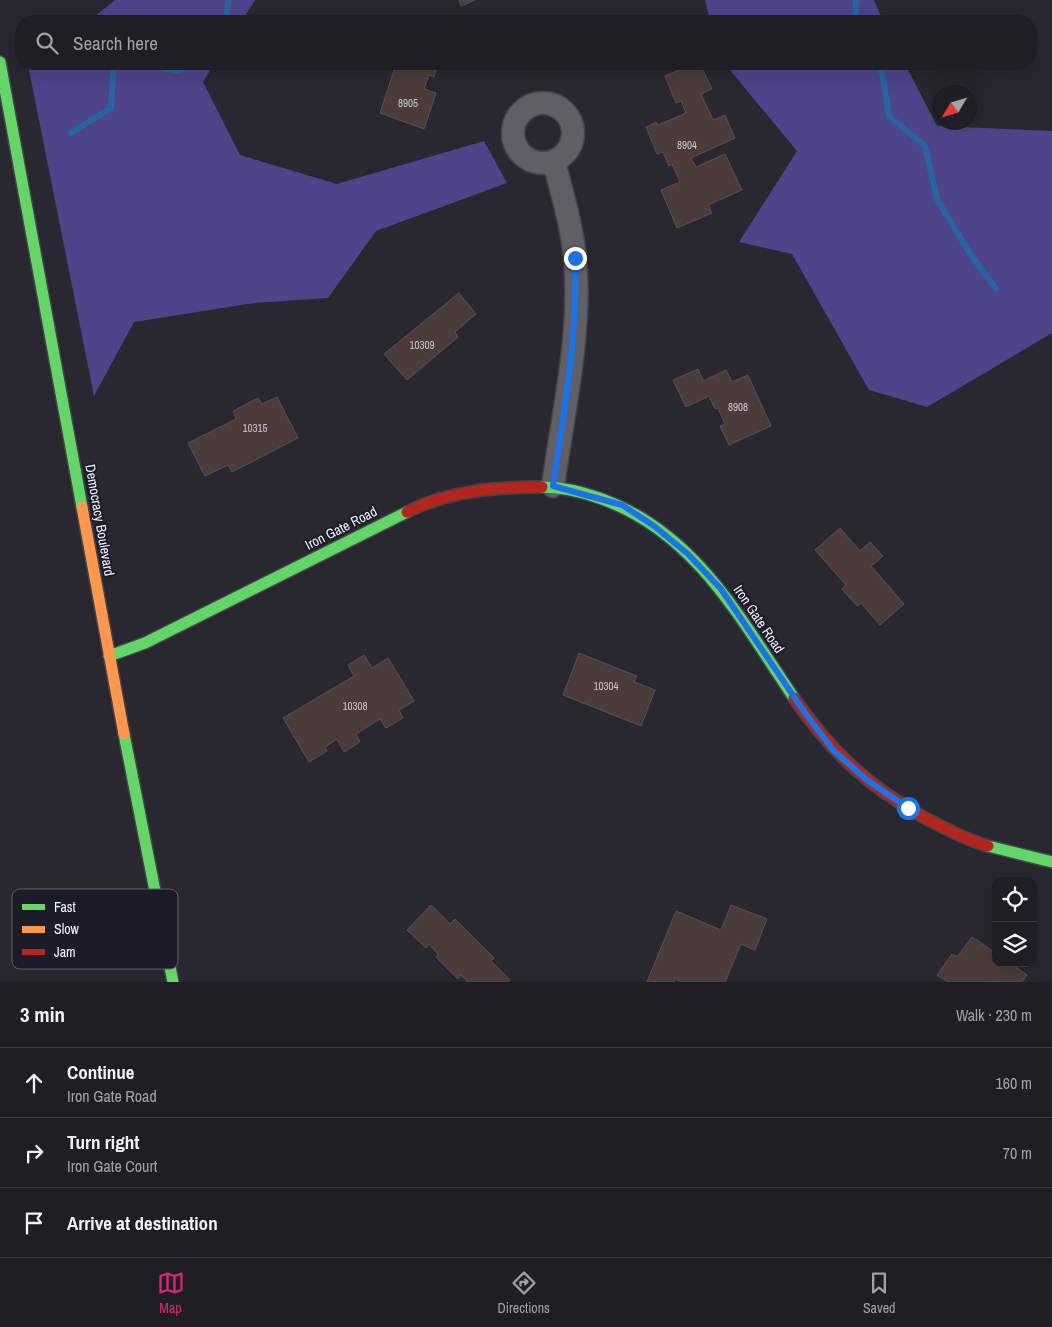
<!DOCTYPE html>
<meta charset="utf-8">
<style>
body{margin:0;font-family:"Archivo Narrow",sans-serif;background:#2c2b31;color:#f1f3f6}
.controls{position:absolute;right:15px;bottom:15px;display:grid;overflow:hidden;border-radius:10px;box-shadow:0 5px 20px #0002}
.controls button{width:45px;height:45px;display:grid;place-items:center;padding:0;border:0;border-bottom:1px solid #3c3c41;background:#1f1e24;color:#f1f3f6;font:25px sans-serif}
.compass{position:absolute;left:932px;top:85px;width:45px;height:45px;border-radius:50%;background:#1f1e24;box-shadow:0 5px 20px #0002;rotate:232deg}
.stop{position:absolute;width:15px;height:15px;margin:-11px;border:4px solid #1a73e8;border-radius:50%;background:#fff}
.stop.end{background:#1a73e8;border-color:#fff;box-shadow:0 1px 5px #0008}
.list{margin:0;padding:0;list-style:none}
h2{display:flex;justify-content:space-between;align-items:center;height:65px;margin:0;padding:0 20px;font-size:21px}
h2 small{font-size:16px;font-weight:400;color:#a1a2a6}
.list li{display:grid;grid-template-columns:32px 1fr auto;gap:15px;align-items:center;box-sizing:border-box;height:70px;padding:0 20px;border-top:1px solid #3c3c41}
.list b{display:block;font-size:19px;white-space:nowrap}
.list p{margin:0;font-size:16px;white-space:nowrap;color:#a1a2a6}
.list em{font-size:16px;font-style:normal;color:#a1a2a6}
.icon{flex:none;width:28px;height:28px;fill:none;stroke:currentColor;stroke-width:2;stroke-linecap:round;stroke-linejoin:round}
.map{position:relative;flex:none;width:1052px;height:982px;overflow:hidden}
.search{position:absolute;background:#1f1e24;box-shadow:0 5px 20px #0002;left:15px;right:15px;top:15px;height:55px;display:flex;align-items:center;gap:12px;box-sizing:border-box;padding:0 18px;border-radius:20px;color:#a1a2a6;font-size:19px}
.sheet{height:275px;background:#1f1e24}
nav{display:flex;justify-content:space-around;align-items:center;box-sizing:border-box;height:70px;border-top:1px solid #3c3c41;background:#1f1e24;font-size:14px;color:#a1a2a6}
nav a{display:grid;justify-items:center;gap:2px}
nav .on{color:#db2777}
.map>svg:first-child{display:block}
</style>
<div class="map">
<svg width="1052" height="982" viewBox="0 0 1052 982">
<rect width="100%" height="100%" fill="#292830"/>
<!-- forest -->
<g fill="#4d448a">
<polygon points="115,0 255,0 242,21 89,21"/>
<polygon points="705,0 874,0 883,21 710,21"/>
<polygon points="38,64 214,64 203,82 240,155 337,184 484,141 507,183 376,231 328,298 254,303 134,322 94,396 29,70"/>
<polygon points="725,64 905,64 937,126 1052,131 1052,333 927,407 869,390 792,254 739,242 797,151"/>
</g>
<g fill="none" stroke-linecap="round" stroke-linejoin="round">
<!-- stream -->
<g stroke="#2764a3" stroke-width="6">
<polyline points="226,21 228,0"/>
<polyline points="855,21 856,0"/>
<polyline points="145,64 178,71 192,64"/>
<polyline points="877,64 882,72 889,116 925,146 937,199 969,252 996,289"/>
<polyline points="71,133 111,108 114,64"/>
</g>
</g>
<!-- building -->
<g fill="#4c3b3b" stroke="#555255">
<polygon points="459,0 475,0 461,6"/>
<polygon points="396,64 408,68 410,64 438,64 434,77 429,75 424,89 436,93 424,129 380,113"/>
<polygon points="693,64 700,64 712,89 701,94 713,120 725,115 735,138 691,158 696,167 725,154 742,190 708,205 712,213 677,228 661,190 680,182 672,164 669,166 663,152 657,154 646,127 656,122 658,125 686,113 681,101 676,103 665,76"/>
<polygon points="459,293 476,314 455,332 458,337 407,380 384,354"/>
<polygon points="698,369 703,381 726,370 732,382 748,375 771,426 729,445 720,426 725,424 718,408 715,409 709,396 686,407 673,380"/>
<polygon points="277,397 298,438 232,472 228,465 205,476 188,443 236,419 233,411 258,398 262,404"/>
<polygon points="840,528 860,551 870,542 883,556 871,566 904,604 880,625 861,603 857,606 842,589 846,585 815,550"/>
<polygon points="579,653 637,676 634,682 655,690 641,726 563,695"/>
<polygon points="364,655 372,668 388,658 414,701 399,710 403,718 386,728 380,719 356,734 360,742 344,752 337,739 325,747 327,751 309,762 283,718 354,676 348,665"/>
<polygon points="431,905 450,924 455,919 494,958 491,961 510,980 508,982 468,982 461,975 458,979 436,957 438,954 429,944 426,948 407,930"/>
<polygon points="731,905 767,919 755,950 741,944 725,982 682,982 675,979 674,982 647,982 676,911 721,930"/>
<polygon points="972,937 996,953 996,963 1010,963 1027,975 1022,982 948,982 937,975 952,954 957,957"/>
</g>
<g fill="none" stroke-linecap="round" stroke-linejoin="round">
<defs>
<g id="street">
<circle cx="543" cy="133" r="30"/>
<path d="M553,486C563,413 582,332 575,259C572,226 562,193 554,162"/>
</g>
<g id="fast">
<polyline points="0,62 82,507"/>
<path d="M542,487C562,487 583,492 602,499C696,533 741,620 794,698"/>
<polyline points="109,656 145,643 407,512"/>
<polyline points="124,734 173,982"/>
<polyline points="988,846 1052,862"/>
</g>
<polyline id="slow" points="82,507 124,734"/>
<g id="jam">
<path d="M407,512C447,491 497,487 542,487"/>
<path d="M794,698C831,752 868,786 925,818C946,829 965,839 988,846"/>
</g>
</defs>
<!-- street casing -->
<use href="#street" stroke="#444349" stroke-width="25"/>
<!-- fast casing -->
<use href="#fast" stroke="#444349" stroke-width="14"/>
<!-- slow casing -->
<use href="#slow" stroke="#444349" stroke-width="14"/>
<!-- jam casing -->
<use href="#jam" stroke="#444349" stroke-width="14"/>
<!-- street -->
<use href="#street" stroke="#5f5f65" stroke-width="22"/>
<!-- fast -->
<use href="#fast" stroke="#63d668" stroke-width="11"/>
<!-- slow -->
<use href="#slow" stroke="#ff974d" stroke-width="11"/>
<!-- jam -->
<use href="#jam" stroke="#b3261e" stroke-width="11"/>
</g>
<g fill="none" stroke-linecap="round" stroke-linejoin="round">
<!-- route -->
<path stroke="#1a73e8" stroke-width="6" d="M575,258C578,335 564,411 553,486L622,505L654,526L688,554L721,589L805,713L834,751L867,780L908,808"/>
</g>
<g text-anchor="middle" dominant-baseline="central" stroke-width="4" stroke-linejoin="round" paint-order="stroke">
<!-- number labels -->
<g font-size="11" fill="#c9c5cc">
<text x="408" y="103">8905</text>
<text x="687" y="145">8904</text>
<text x="422" y="345">10309</text>
<text x="738" y="407">8908</text>
<text x="255" y="428">10315</text>
<text x="606" y="686">10304</text>
<text x="355" y="706">10308</text>
</g>
<!-- street labels -->
<g font-size="14" fill="#f3f3fd" stroke="#1c1c29">
<text transform="translate(100 520) rotate(80)">Democracy Boulevard</text>
<text transform="translate(341 528) rotate(-27)">Iron Gate Road</text>
<text transform="translate(759 619) rotate(56)">Iron Gate Road</text>
</g>
</g>
<!-- legend -->
<rect x="12" y="889" width="166" height="80" rx="8" fill="#1c1c29" stroke="#5c5c69" stroke-width="1"/>
<rect x="22" y="904" width="23" height="6" fill="#63d668"/>
<rect x="22" y="926" width="23" height="7" fill="#ff974d"/>
<rect x="22" y="949" width="23" height="6" fill="#b3261e"/>
<g font-size="14" fill="#f3f3fd">
<text x="54" y="912">Fast</text>
<text x="54" y="934">Slow</text>
<text x="54" y="957">Jam</text>
</g>
</svg>
<div class="controls">
<button><svg class="icon" aria-label="locate" viewBox="0 0 24 24"><circle cx="12" cy="12" r="6"/><path d="M12 2v4M12 18v4M2 12h4M18 12h4"/></svg></button>
<button><svg class="icon" aria-label="layers" viewBox="0 0 24 24"><path d="M12 4l9 5-9 5-9-5zM3 14l9 5 9-5"/></svg></button>
</div>
<svg class="compass" viewBox="-18 -18 36 36"><path d="M0-13l5 13h-10z" fill="#e53935"/><path d="M0 13l5-13h-10z" fill="#a1a2a6"/></svg>
<div class="stop" style="left:908px;top:808px"></div>
<div class="stop end" style="left:575px;top:258px"></div>
<div class="search"><svg class="icon" aria-label="search" viewBox="0 0 24 24"><circle cx="10" cy="10" r="6"/><path d="M15 15l6 6"/></svg>Search here</div>
</div>
<section class="sheet">
<h2>3 min<small>Walk · 230 m</small></h2>
<ul class="list">
<li><svg class="icon" aria-label="ahead" viewBox="0 0 24 24"><path d="M12 20V5M6 11l6-6 6 6"/></svg><div><b>Continue</b><p>Iron Gate Road</p></div><em>160 m</em></li>
<li><svg class="icon" aria-label="right" viewBox="0 0 24 24"><path d="M7 20v-9h11M14 6l5 5-5 5"/></svg><div><b>Turn right</b><p>Iron Gate Court</p></div><em>70 m</em></li>
<li><svg class="icon" aria-label="arrive" viewBox="0 0 24 24"><path d="M6 21V4h12l-3 4 3 4H6"/></svg><div><b>Arrive at destination</b></div></li>
</ul>
</section>
<nav>
<a class="on"><svg class="icon" aria-label="map" viewBox="0 0 24 24"><path d="M3 6l6-2 6 2 6-2v14l-6 2-6-2-6 2zM9 4v14M15 6v14"/></svg>Map</a>
<a><svg class="icon" aria-label="directions" viewBox="0 0 24 24"><path d="M12 3l9 9-9 9-9-9zM9 14v-3h6M13 9l2 2-2 2"/></svg>Directions</a>
<a><svg class="icon" aria-label="saved" viewBox="0 0 24 24"><path d="M7 4h10v16l-5-4-5 4z"/></svg>Saved</a>
</nav>
